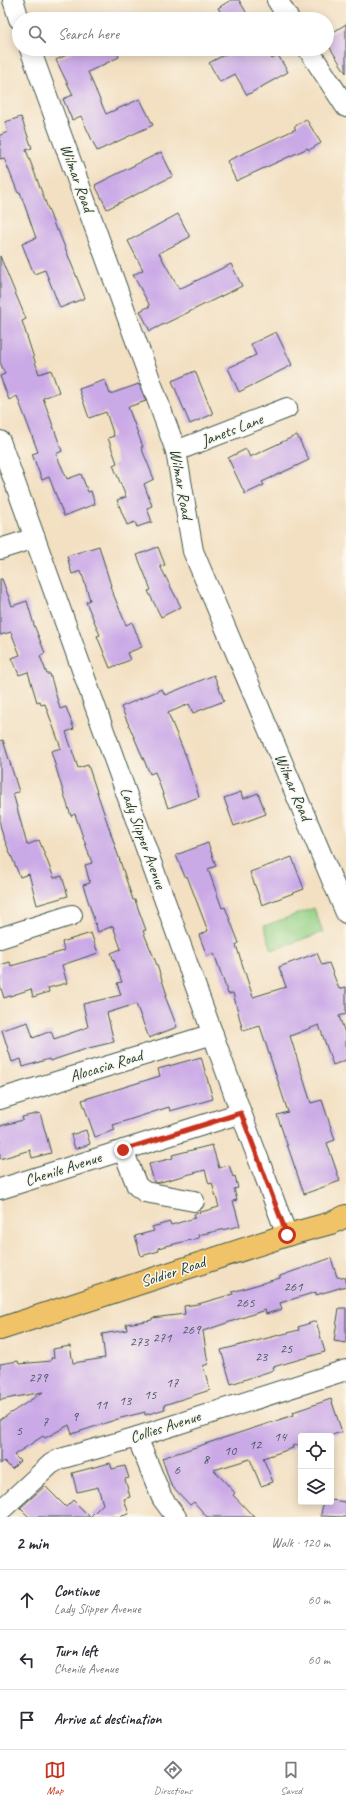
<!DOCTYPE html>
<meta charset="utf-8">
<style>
body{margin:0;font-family:Caveat,sans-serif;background:#f7f7f7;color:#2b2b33}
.controls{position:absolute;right:12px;bottom:12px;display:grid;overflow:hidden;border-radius:4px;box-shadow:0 2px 10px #0003}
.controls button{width:36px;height:36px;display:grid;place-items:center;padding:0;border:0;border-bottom:1px solid #e1e1e2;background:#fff;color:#2b2b33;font:20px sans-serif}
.stop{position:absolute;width:12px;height:12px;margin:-9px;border:3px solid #c8321e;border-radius:50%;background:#fff}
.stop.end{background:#c8321e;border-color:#fff;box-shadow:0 1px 4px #0008}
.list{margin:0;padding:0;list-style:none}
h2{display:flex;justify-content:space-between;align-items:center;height:52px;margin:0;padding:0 16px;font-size:17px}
h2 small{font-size:13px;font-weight:400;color:#7c7c81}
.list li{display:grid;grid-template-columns:26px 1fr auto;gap:12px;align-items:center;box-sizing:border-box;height:60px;padding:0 16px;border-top:1px solid #e1e1e2}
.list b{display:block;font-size:15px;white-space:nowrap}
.list p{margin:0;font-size:13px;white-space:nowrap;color:#7c7c81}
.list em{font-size:13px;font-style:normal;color:#7c7c81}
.icon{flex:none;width:22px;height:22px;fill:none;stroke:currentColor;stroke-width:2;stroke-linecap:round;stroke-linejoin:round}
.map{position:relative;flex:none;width:346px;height:1517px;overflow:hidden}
.search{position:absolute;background:#fff;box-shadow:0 2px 10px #0003;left:12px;right:12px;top:12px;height:44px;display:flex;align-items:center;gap:10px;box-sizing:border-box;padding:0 14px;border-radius:22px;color:#7c7c81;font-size:15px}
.sheet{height:232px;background:#fff}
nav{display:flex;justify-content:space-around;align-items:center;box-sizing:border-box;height:56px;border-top:1px solid #e1e1e2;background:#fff;font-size:11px;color:#7c7c81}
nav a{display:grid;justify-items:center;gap:2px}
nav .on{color:#c8321e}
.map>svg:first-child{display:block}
</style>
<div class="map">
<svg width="346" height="1517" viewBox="0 0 346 1517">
<rect width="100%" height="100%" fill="#fbf7ec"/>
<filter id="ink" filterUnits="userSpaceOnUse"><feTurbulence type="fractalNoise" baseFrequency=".025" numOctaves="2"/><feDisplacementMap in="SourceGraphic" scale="8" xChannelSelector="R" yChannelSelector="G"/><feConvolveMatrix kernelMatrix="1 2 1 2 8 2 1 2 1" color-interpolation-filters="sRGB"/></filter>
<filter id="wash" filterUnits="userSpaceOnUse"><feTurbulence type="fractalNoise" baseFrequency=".012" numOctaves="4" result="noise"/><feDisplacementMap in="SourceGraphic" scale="16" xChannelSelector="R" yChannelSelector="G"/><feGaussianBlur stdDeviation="0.9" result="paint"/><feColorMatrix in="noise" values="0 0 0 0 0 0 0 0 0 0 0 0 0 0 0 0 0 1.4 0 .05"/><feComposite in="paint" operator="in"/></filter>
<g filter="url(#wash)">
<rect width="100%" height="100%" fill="#f3e0c2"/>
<!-- green -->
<polygon fill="#94d185" stroke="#5a875c" points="314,908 323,932 272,950 264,926"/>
<g id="blocks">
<!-- building -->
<g fill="#caa9e7">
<polygon points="231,0 239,0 250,19 225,19 218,8"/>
<polygon points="346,24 346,73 327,43 327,36"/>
<polygon points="79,49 116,49 119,57 88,72 106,114 140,99 153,125 97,151 81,116 72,120 63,99 73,95 56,60"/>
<polygon points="235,49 266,49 272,59 278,55 288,72 247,95 235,74 220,82 209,63"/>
<polygon points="21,117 32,148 26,150 56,230 58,230 85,298 60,308 45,270 34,274 22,244 36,238 20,192 18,193 4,158 0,159 0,135 8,132 5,122"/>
<polygon points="306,119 321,143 309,150 308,148 236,181 227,161 296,129 294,127"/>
<polygon points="161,152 173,176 107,209 95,185"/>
<polygon points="178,214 190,237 159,253 179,289 231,264 242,286 150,331 140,311 150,306 133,275 143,270 128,241"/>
<polygon points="0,256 26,319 22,321 39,374 51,370 59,392 43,398 62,451 56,454 67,479 81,474 88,492 91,491 95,504 64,516 49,477 42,480 32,454 38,452 17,396 9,400 0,376 5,374 0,362"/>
<polygon points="276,332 292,365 239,392 228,368 256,355 251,344"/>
<polygon points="195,371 213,414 190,424 172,381"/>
<polygon points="105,380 110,394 139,384 146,401 128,407 143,447 141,447 154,479 144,484 152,506 147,508 152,522 137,527 135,522 127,525 117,500 126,497 113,465 117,463 108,438 114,436 106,412 89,418 79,389"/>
<polygon points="297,435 309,460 262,482 264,485 245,494 228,458 246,449 250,457"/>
<polygon points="99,546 111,586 110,586 126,625 132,622 142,647 127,653 130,660 110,668 97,636 100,635 86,602 90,600 81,571 72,574 67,556"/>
<polygon points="158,547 165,565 160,566 181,607 161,617 148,591 151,590 137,555"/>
<polygon points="0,579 2,579 12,606 27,601 34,625 45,653 40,656 47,674 50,674 60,709 66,707 74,729 66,732 78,768 88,765 133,900 135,900 146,930 143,931 157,965 167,995 165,996 177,1027 149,1038 136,1004 107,1013 114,1042 89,1048 50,1061 49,1059 23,1067 21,1059 12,1062 2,1030 28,1022 33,1038 51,1031 54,1039 88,1027 83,1004 121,995 117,983 122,982 111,953 121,949 113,926 98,932 83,885 90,883 85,865 92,863 75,814 71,816 63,791 51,751 61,748 45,704 41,705 40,701 37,702 28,672 19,675 12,658 20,655 11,632 0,635"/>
<polygon points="214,675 224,701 193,713 189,704 168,713 187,759 199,797 168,808 155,772 150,774 121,707 162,689 165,695"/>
<polygon points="3,740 19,792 13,793 27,845 39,840 54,878 62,876 68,896 37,905 29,874 20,877 3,836 0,825 0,741"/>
<polygon points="241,792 243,799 258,793 266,814 234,826 224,798"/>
<polygon points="208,843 216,866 208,869 222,908 225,907 239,943 236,945 253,997 286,987 279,967 317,953 322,965 329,963 339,989 346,987 346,1014 339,1016 346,1036 346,1060 333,1065 319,1025 290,1036 311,1103 322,1100 335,1140 327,1143 340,1181 304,1194 277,1115 288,1112 260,1026 243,1031 233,993 228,994 214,953 207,956 199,935 208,931 187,876 185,877 176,855"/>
<polygon points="292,857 304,889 262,905 250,872"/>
<polygon points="91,933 98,953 62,965 67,983 48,988 49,992 33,997 31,989 4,998 0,985 0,965 10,962 11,966 64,951 62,942"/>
<polygon points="201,1057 213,1099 170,1111 169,1107 113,1125 115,1130 95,1137 82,1100 160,1076 158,1069"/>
<polygon points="40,1113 51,1153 32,1158 30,1150 0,1159 0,1126 23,1120 22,1117"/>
<polygon points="86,1130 90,1144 75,1149 71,1135"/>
<polygon points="212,1145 219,1168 229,1165 233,1177 235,1176 238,1188 234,1189 237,1200 233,1201 240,1226 198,1235 199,1238 158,1248 159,1251 141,1256 135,1236 154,1231 152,1227 170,1222 171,1225 195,1218 194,1214 219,1207 212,1183 209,1184 205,1170 157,1183 154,1182 149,1164 173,1158 172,1155"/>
<polygon points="331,1258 337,1277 346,1278 346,1286 316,1295 316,1292 280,1303 282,1309 266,1314 265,1310 203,1331 208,1364 203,1366 210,1390 164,1405 165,1409 145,1415 145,1412 121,1418 72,1434 69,1425 45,1438 43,1436 14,1455 20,1461 12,1469 4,1461 0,1464 0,1420 43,1392 0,1400 0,1364 18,1361 19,1364 51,1361 51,1358 54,1358 53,1349 70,1346 73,1363 105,1358 102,1334 127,1330 126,1324 152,1320 152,1318 185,1314 184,1306 198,1304 233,1294 232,1292 280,1278 280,1276"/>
<polygon points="339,1308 346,1308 346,1343 334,1341"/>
<polygon points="316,1321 325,1352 273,1367 274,1370 231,1384 221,1350 299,1330 298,1327"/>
<polygon points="331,1399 342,1432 328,1436 301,1436 301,1444 292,1446 293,1448 263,1458 273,1482 261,1486 250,1459 214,1470 235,1493 233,1495 254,1517 207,1517 194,1502 190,1505 171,1485 162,1458 294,1415 293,1412"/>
<polygon points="110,1463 112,1469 125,1466 129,1478 125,1479 130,1497 124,1499 129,1514 118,1517 29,1517 20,1508 45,1486 66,1507 73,1500 90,1517 103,1504 98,1487 77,1492 72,1473"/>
<polygon points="331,1500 346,1502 346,1517 321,1516 323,1502 331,1502"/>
</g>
</g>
</g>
<g filter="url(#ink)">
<use href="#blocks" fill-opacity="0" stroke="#3f5549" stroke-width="1"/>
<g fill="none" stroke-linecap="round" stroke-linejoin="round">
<defs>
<g id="minor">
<polyline points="13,0 19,19"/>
<polyline points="277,0 289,19"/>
<polyline points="30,49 176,451 193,551 346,913"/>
<polyline points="308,49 346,107"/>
<polyline points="0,441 241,1113 287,1235"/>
<polyline points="176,451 287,408"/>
<polyline points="0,549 35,538"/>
<polyline points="0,938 72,915"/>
<polyline points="0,1099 213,1034"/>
<polyline points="123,1150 137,1186 145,1192 194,1201"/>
<polyline points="0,1189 241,1113"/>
<polyline points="137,1437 162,1498 176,1517"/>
<polyline points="0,1511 51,1464 60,1459 137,1437 346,1370"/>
</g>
<polyline id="major" points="0,1329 287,1235 331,1223 346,1216"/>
</defs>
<!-- minor casing -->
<use href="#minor" stroke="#3f5549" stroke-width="22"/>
<!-- major casing -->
<use href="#major" stroke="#3f5549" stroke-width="24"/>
<!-- minor -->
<use href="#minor" stroke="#fff" stroke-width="20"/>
<!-- major -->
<use href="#major" stroke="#f0c369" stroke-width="22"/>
</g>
</g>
<g fill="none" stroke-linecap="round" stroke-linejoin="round" filter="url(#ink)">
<!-- route -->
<polyline stroke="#c8321e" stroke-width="5" points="123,1150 241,1113 287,1235"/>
</g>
<g text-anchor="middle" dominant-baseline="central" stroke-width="3" stroke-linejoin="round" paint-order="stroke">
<!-- number labels -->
<g font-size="14" fill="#4a5861">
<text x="293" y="1286">261</text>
<text x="245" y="1302">265</text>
<text x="191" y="1329">269</text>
<text x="162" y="1337">271</text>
<text x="139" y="1341">273</text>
<text x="286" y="1348">25</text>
<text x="261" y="1356">23</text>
<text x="38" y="1377">279</text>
<text x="172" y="1382">17</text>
<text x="150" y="1394">15</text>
<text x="125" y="1400">13</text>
<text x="101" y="1404">11</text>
<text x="75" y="1416">9</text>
<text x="45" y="1421">7</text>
<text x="19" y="1430">5</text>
<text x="280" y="1436">14</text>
<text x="255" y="1444">12</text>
<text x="230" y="1450">10</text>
<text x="206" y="1459">8</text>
<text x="177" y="1469">6</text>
</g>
<!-- street labels -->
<g font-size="16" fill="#1f3d34" stroke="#fbf7ec">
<text transform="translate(77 178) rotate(70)">Wilmar Road</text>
<text transform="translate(232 430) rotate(-21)">Janets Lane</text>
<text transform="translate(181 484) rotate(80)">Wilmar Road</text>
<text transform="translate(293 787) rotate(67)">Wilmar Road</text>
<text transform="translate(143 838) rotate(70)">Lady Slipper Avenue</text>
<text transform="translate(106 1066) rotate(-17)">Alocasia Road</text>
<text transform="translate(63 1169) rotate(-18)">Chenile Avenue</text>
<text transform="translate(173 1272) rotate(-18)">Soldier Road</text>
<text transform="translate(165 1427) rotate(-18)">Collies Avenue</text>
</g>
</g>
</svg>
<div class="controls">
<button><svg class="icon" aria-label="locate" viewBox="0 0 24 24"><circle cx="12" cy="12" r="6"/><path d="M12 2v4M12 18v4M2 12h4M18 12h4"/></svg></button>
<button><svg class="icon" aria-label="layers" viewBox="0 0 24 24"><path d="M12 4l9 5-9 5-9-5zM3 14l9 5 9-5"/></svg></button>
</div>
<div class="stop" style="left:287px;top:1235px"></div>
<div class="stop end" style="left:123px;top:1150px"></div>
<div class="search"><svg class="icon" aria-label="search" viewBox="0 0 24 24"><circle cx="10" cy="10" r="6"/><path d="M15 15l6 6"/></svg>Search here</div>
</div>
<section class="sheet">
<h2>2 min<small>Walk · 120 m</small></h2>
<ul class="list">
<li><svg class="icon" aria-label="ahead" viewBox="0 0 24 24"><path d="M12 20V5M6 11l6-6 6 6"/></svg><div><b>Continue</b><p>Lady Slipper Avenue</p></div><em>60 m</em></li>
<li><svg class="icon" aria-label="left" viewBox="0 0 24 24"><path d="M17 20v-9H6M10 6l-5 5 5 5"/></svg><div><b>Turn left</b><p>Chenile Avenue</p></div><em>60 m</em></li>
<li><svg class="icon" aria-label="arrive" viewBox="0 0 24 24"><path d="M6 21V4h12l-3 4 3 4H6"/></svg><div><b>Arrive at destination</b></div></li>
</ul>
</section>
<nav>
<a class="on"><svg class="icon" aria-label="map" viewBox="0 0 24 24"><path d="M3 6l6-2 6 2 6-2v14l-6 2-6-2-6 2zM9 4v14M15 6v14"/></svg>Map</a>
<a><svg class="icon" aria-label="directions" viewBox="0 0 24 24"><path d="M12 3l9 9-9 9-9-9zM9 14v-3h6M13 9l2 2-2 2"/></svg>Directions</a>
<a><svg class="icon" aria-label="saved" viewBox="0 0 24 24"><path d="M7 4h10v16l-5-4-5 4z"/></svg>Saved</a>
</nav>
